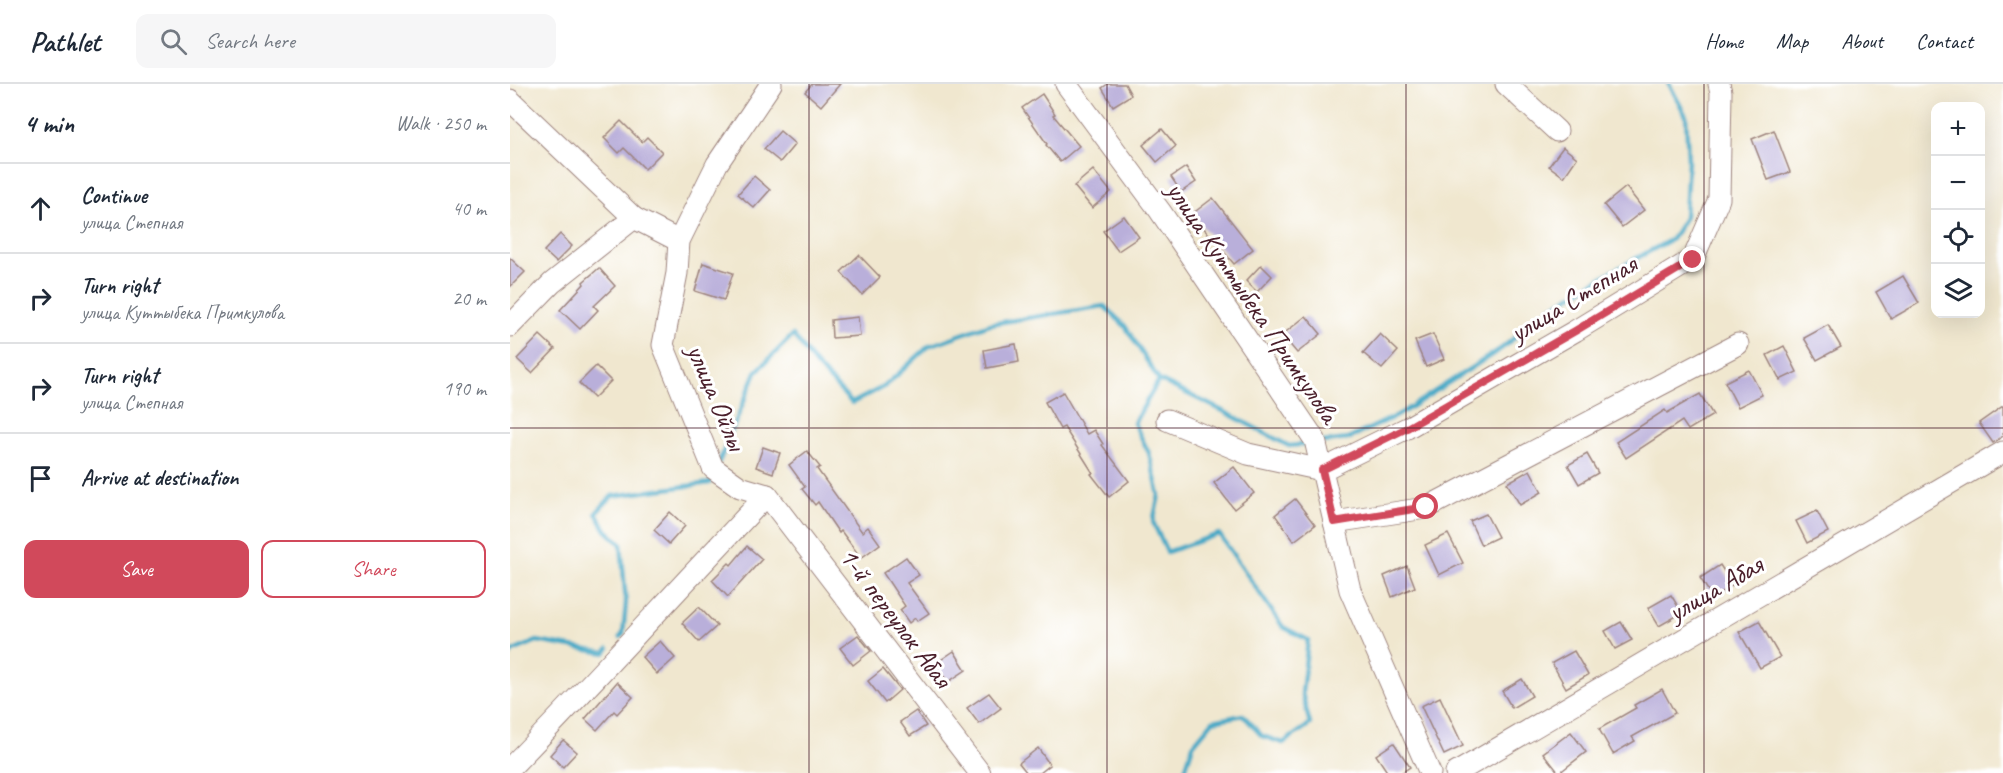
<!DOCTYPE html>
<meta charset="utf-8">
<style>
body{margin:0;font-family:Caveat,sans-serif;background:#f6f6f7;color:#1f2937}
.controls{position:absolute;right:18px;top:18px;display:grid;overflow:hidden;border-radius:12px;box-shadow:0 6px 24px #0002}
.controls button{width:54px;height:54px;display:grid;place-items:center;padding:0;border:0;border-bottom:2px solid #e0e1e3;background:#fff;color:#1f2937;font:30px sans-serif}
.stop{position:absolute;width:18px;height:18px;margin:-14px;border:4px solid #d1495b;border-radius:50%;background:#fff}
.stop.end{background:#d1495b;border-color:#fff;box-shadow:0 2px 6px #0008}
.list{margin:0;padding:0;list-style:none}
h2{display:flex;justify-content:space-between;align-items:center;height:78px;margin:0;padding:0 24px;font-size:26px}
h2 small{font-size:20px;font-weight:400;color:#747a83}
.list li{display:grid;grid-template-columns:39px 1fr auto;gap:18px;align-items:center;box-sizing:border-box;height:90px;padding:0 24px;border-top:2px solid #e0e1e3}
.list b{display:block;font-size:22px;white-space:nowrap}
.list p{margin:0;font-size:20px;white-space:nowrap;color:#747a83}
.list em{font-size:20px;font-style:normal;color:#747a83}
.actions{display:flex;gap:12px;padding:18px 24px}
.actions a{flex:1;padding:14px 0;border:2px solid #d1495b;border-radius:12px;text-align:center;font-size:21px;color:#d1495b}
.actions .main{background:#d1495b;color:#fff}
.icon{flex:none;width:33px;height:33px;fill:none;stroke:currentColor;stroke-width:2;stroke-linecap:round;stroke-linejoin:round}
.map{position:relative;flex:none;width:1493px;height:689px;overflow:hidden}
header{display:flex;align-items:center;gap:36px;box-sizing:border-box;height:84px;padding:0 30px;background:#fff;border-bottom:2px solid #e0e1e3}
header strong{font-size:28px}
nav{display:flex;gap:33px;margin-inline-start:auto;font-size:21px}
.search{width:420px;height:54px;background:#f6f6f7;display:flex;align-items:center;gap:15px;box-sizing:border-box;padding:0 21px;border-radius:12px;color:#747a83;font-size:22px}
main{display:flex}
aside{flex:1;background:#fff}
.map>svg:first-child{display:block}
</style>
<header>
<strong>Pathlet</strong>
<div class="search"><svg class="icon" aria-label="search" viewBox="0 0 24 24"><circle cx="10" cy="10" r="6"/><path d="M15 15l6 6"/></svg>Search here</div>
<nav><a>Home</a><a>Map</a><a>About</a><a>Contact</a></nav>
</header>
<main>
<aside>
<h2>4 min<small>Walk · 250 m</small></h2>
<ul class="list">
<li><svg class="icon" aria-label="ahead" viewBox="0 0 24 24"><path d="M12 20V5M6 11l6-6 6 6"/></svg><div><b>Continue</b><p>улица Степная</p></div><em>40 m</em></li>
<li><svg class="icon" aria-label="right" viewBox="0 0 24 24"><path d="M7 20v-9h11M14 6l5 5-5 5"/></svg><div><b>Turn right</b><p>улица Куттыбека Примкулова</p></div><em>20 m</em></li>
<li><svg class="icon" aria-label="right" viewBox="0 0 24 24"><path d="M7 20v-9h11M14 6l5 5-5 5"/></svg><div><b>Turn right</b><p>улица Степная</p></div><em>190 m</em></li>
<li><svg class="icon" aria-label="arrive" viewBox="0 0 24 24"><path d="M6 21V4h12l-3 4 3 4H6"/></svg><div><b>Arrive at destination</b></div></li>
</ul>
<div class="actions"><a class="main">Save</a><a>Share</a></div>
</aside>
<div class="map">
<svg width="1493" height="689" viewBox="0 0 1493 689">
<rect width="100%" height="100%" fill="#fff"/>
<filter id="ink" filterUnits="userSpaceOnUse"><feTurbulence type="fractalNoise" baseFrequency=".0167" numOctaves="2"/><feDisplacementMap in="SourceGraphic" scale="12" xChannelSelector="R" yChannelSelector="G"/><feConvolveMatrix kernelMatrix="1 2 1 2 8 2 1 2 1" color-interpolation-filters="sRGB"/></filter>
<filter id="wash" filterUnits="userSpaceOnUse"><feTurbulence type="fractalNoise" baseFrequency=".008" numOctaves="4" result="noise"/><feDisplacementMap in="SourceGraphic" scale="24" xChannelSelector="R" yChannelSelector="G"/><feGaussianBlur stdDeviation="1.35" result="paint"/><feColorMatrix in="noise" values="0 0 0 0 0 0 0 0 0 0 0 0 0 0 0 0 0 1.4 0 .05"/><feComposite in="paint" operator="in"/></filter>
<g filter="url(#wash)">
<rect width="100%" height="100%" fill="#f0e7cf"/>
<g fill="none" stroke-linecap="round" stroke-linejoin="round">
<!-- stream -->
<g stroke="#46a9c6" stroke-width="4.5">
<polyline points="649,296 624,339 639,369 649,411 643,438 657,468 709,450 773,543 798,556 792,609 800,640 773,659 752,652 733,631 703,637 683,661 675,686 679,689"/>
<polyline points="813,358 838,355 890,330 992,264 1042,223 1096,191 1162,155 1175,134 1178,77 1176,32 1159,0"/>
<polyline points="209,378 246,288 283,251 306,281 342,319 375,302 419,262 480,240 594,222 615,242 649,296 715,328 779,362 798,360"/>
<polyline points="110,553 113,550 116,519 111,460 96,446 86,429 102,412 200,399 204,391"/>
<polyline points="0,571 1,568 27,557 95,569 98,565"/>
</g>
</g>
<g id="blocks">
<!-- building -->
<g fill="#b9afda">
<polygon points="302,0 330,0 311,22 295,8"/>
<polygon points="598,0 615,0 621,11 603,22 592,4"/>
<polygon points="532,10 545,30 543,31 569,62 550,78 536,61 537,60 512,24"/>
<polygon points="111,37 132,58 137,53 152,68 135,85 114,64 109,69 94,54"/>
<polygon points="652,45 666,62 647,78 633,61"/>
<polygon points="1264,46 1280,88 1258,96 1242,55"/>
<polygon points="270,47 285,60 270,78 254,65"/>
<polygon points="1053,63 1067,74 1054,93 1039,82"/>
<polygon points="676,83 686,98 671,108 661,93"/>
<polygon points="583,86 601,108 582,124 564,102"/>
<polygon points="244,92 260,106 244,124 228,110"/>
<polygon points="1116,103 1134,126 1112,143 1094,121"/>
<polygon points="703,114 743,165 724,180 682,130"/>
<polygon points="614,132 629,153 608,167 593,147"/>
<polygon points="50,150 62,162 46,178 34,167"/>
<polygon points="349,171 370,193 352,211 331,188"/>
<polygon points="0,174 15,188 0,203"/>
<polygon points="193,179 223,189 214,216 185,207"/>
<polygon points="751,181 762,192 747,208 736,197"/>
<polygon points="89,184 105,202 84,222 88,226 70,245 50,226 74,200 73,198"/>
<polygon points="1393,192 1409,219 1381,235 1366,208"/>
<polygon points="796,232 811,250 787,269 772,251"/>
<polygon points="348,233 350,252 322,254 321,236"/>
<polygon points="1318,241 1331,263 1307,276 1294,254"/>
<polygon points="870,250 888,267 872,285 853,269"/>
<polygon points="923,250 934,275 916,283 905,257"/>
<polygon points="30,251 45,265 22,289 7,275"/>
<polygon points="506,260 509,278 477,284 474,266"/>
<polygon points="1274,262 1287,288 1270,296 1257,271"/>
<polygon points="86,282 101,297 84,314 69,299"/>
<polygon points="1239,286 1252,311 1228,323 1215,298"/>
<polygon points="553,308 577,350 584,346 593,360 592,361 619,397 599,413 581,390 583,389 554,343 550,345 535,318"/>
<polygon points="1190,310 1203,331 1178,346 1172,337 1116,374 1106,358 1155,326 1157,329"/>
<polygon points="1493,322 1493,352 1483,359 1469,339"/>
<polygon points="253,363 270,369 263,389 246,383"/>
<polygon points="297,367 310,383 307,385 352,448 358,443 370,460 351,474 331,447 329,449 308,418 305,421 292,405 295,403 279,381"/>
<polygon points="1077,370 1088,389 1069,400 1058,381"/>
<polygon points="724,383 744,409 724,425 704,399"/>
<polygon points="1020,386 1032,408 1010,421 997,399"/>
<polygon points="785,415 805,441 784,457 765,431"/>
<polygon points="1307,427 1318,448 1297,459 1286,437"/>
<polygon points="160,428 175,442 159,460 144,446"/>
<polygon points="976,430 988,453 971,461 960,437"/>
<polygon points="938,450 953,479 929,491 915,461"/>
<polygon points="237,462 252,475 218,513 202,496 219,479 221,481"/>
<polygon points="396,473 409,491 397,499 419,529 407,537 405,534 399,539 390,526 395,522 373,489"/>
<polygon points="1210,481 1223,501 1203,514 1190,494"/>
<polygon points="897,482 905,503 882,513 874,492"/>
<polygon points="1161,511 1172,529 1149,542 1138,524"/>
<polygon points="189,523 207,542 189,558 172,539"/>
<polygon points="1249,537 1270,573 1250,584 1229,548"/>
<polygon points="1111,538 1122,556 1105,565 1095,547"/>
<polygon points="348,551 361,567 343,581 330,564"/>
<polygon points="150,557 165,574 147,590 132,573"/>
<polygon points="444,567 456,586 438,598 425,580"/>
<polygon points="1064,567 1078,591 1056,604 1042,579"/>
<polygon points="373,585 390,606 375,619 358,597"/>
<polygon points="1012,595 1022,612 1002,624 992,607"/>
<polygon points="107,598 123,613 107,630 104,627 87,646 75,635"/>
<polygon points="1152,605 1165,629 1122,653 1125,657 1103,670 1089,645 1126,624 1124,621"/>
<polygon points="479,609 491,624 469,640 457,624"/>
<polygon points="930,613 953,662 934,671 911,622"/>
<polygon points="406,627 416,642 400,652 390,638"/>
<polygon points="1061,648 1076,668 1049,689 1033,669"/>
<polygon points="53,656 67,668 53,683 40,671"/>
<polygon points="884,659 900,683 891,689 878,689 866,671"/>
<polygon points="528,664 540,681 530,689 517,689 509,679"/>
</g>
</g>
</g>
<g filter="url(#ink)">
<use href="#blocks" fill-opacity="0" stroke="#9d837d" stroke-width="1.5"/>
<g fill="none" stroke-linecap="round" stroke-linejoin="round">
<defs>
<g id="minor">
<polyline points="556,0 650,127 805,356 840,506 920,689"/>
<polyline points="996,0 1047,47"/>
<polyline points="0,16 124,134"/>
<polyline points="0,242 42,199 124,134 169,157"/>
<polyline points="657,336 738,370 812,386 897,344 1065,247 1183,175 1209,115 1211,8 1209,0"/>
<polyline points="257,411 470,689"/>
<polyline points="824,438 916,424 1228,260"/>
<path d="M0,684C87,595 170,502 257,411L230,403L203,384L153,261L167,189L169,157L207,80L261,0"/>
<polyline points="946,689 1493,368"/>
</g>
</defs>
<!-- minor casing -->
<use href="#minor" stroke="#9d837d" stroke-width="23"/>
<!-- minor -->
<use href="#minor" stroke="#fff" stroke-width="21"/>
</g>
</g>
<g fill="none" stroke-linecap="round" stroke-linejoin="round" filter="url(#ink)">
<!-- route -->
<polyline stroke="#d1495b" stroke-width="8" points="916,423 824,438 812,386 897,344 1065,247 1183,176"/>
</g>
<!-- grid -->
<path fill="none" stroke="#4a1f2b" stroke-width="1.5" stroke-opacity="0.55" d="M299,0V689M597,0V689M896,0V689M1194,0V689M0,344H1493"/>
<g text-anchor="middle" dominant-baseline="central" stroke-width="6" stroke-linejoin="round" paint-order="stroke">
<!-- street labels -->
<g font-size="28" fill="#4a1f2b" stroke="#fff">
<text transform="translate(1063 214) rotate(-31)">улица Степная</text>
<text transform="translate(743 218) rotate(56)">улица Куттыбека Примкулова</text>
<text transform="translate(207 313) rotate(67)">улица Ойлы</text>
<text transform="translate(1205 504) rotate(-30)">улица Абая</text>
<text transform="translate(386 533) rotate(53)">1-й переулок Абая</text>
</g>
</g>
</svg>
<div class="controls">
<button>+</button>
<button>−</button>
<button><svg class="icon" aria-label="locate" viewBox="0 0 24 24"><circle cx="12" cy="12" r="6"/><path d="M12 2v4M12 18v4M2 12h4M18 12h4"/></svg></button>
<button><svg class="icon" aria-label="layers" viewBox="0 0 24 24"><path d="M12 4l9 5-9 5-9-5zM3 14l9 5 9-5"/></svg></button>
</div>
<div class="stop" style="left:916px;top:423px"></div>
<div class="stop end" style="left:1183px;top:176px"></div>
</div>
</main>
